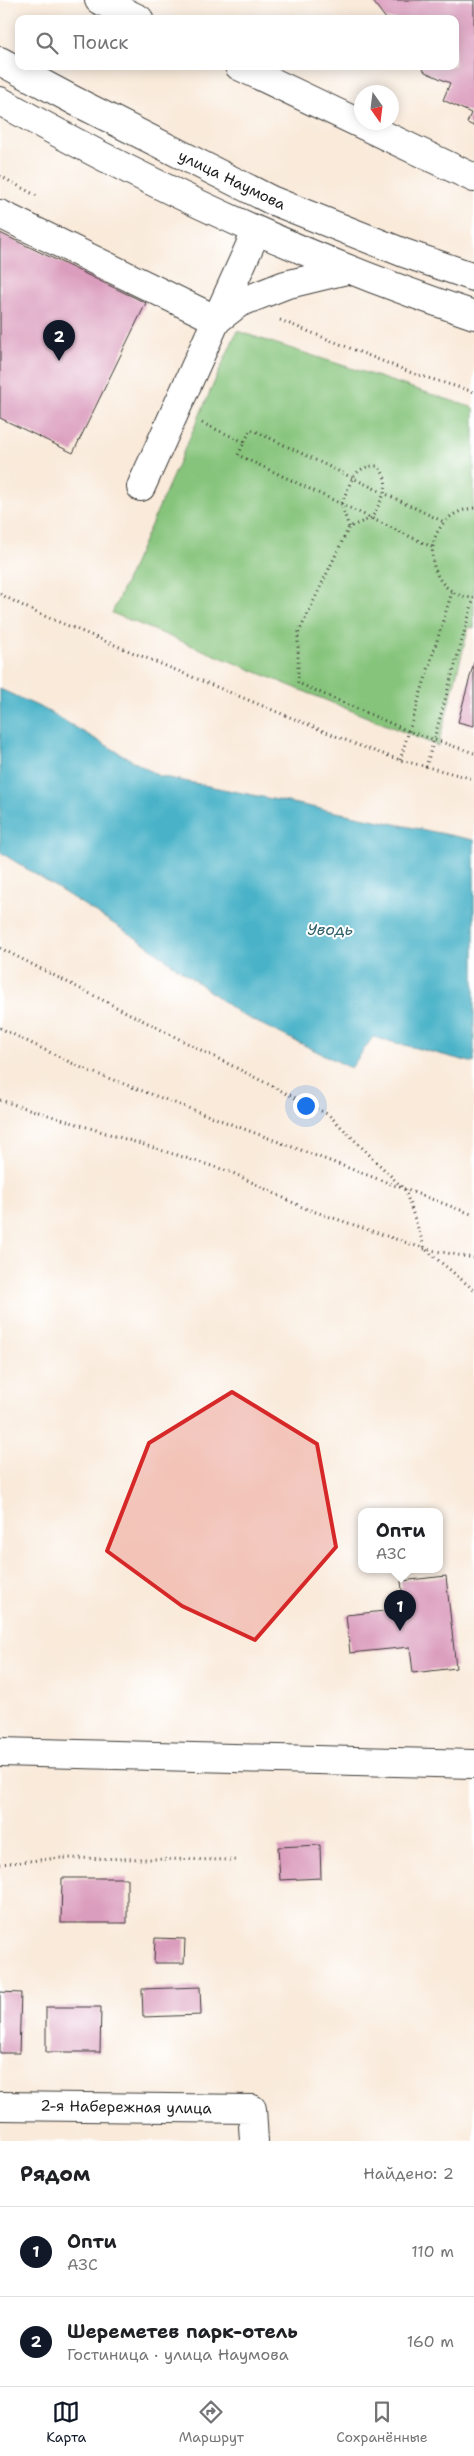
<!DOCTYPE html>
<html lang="ru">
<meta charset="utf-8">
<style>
body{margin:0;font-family:"Shantell Sans",sans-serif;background:#f2f2f2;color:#202124}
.compass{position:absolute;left:354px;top:85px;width:45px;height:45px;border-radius:50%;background:#fff;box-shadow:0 2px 12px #0003;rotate:166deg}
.you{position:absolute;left:305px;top:1105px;width:18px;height:18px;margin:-12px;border:4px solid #fff;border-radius:50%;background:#1a73e8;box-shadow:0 0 0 8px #1a73e833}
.badge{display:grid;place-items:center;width:32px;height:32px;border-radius:50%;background:#111827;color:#fff;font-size:16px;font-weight:700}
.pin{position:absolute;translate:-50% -41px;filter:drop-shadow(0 1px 2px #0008)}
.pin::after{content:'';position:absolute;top:26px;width:18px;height:15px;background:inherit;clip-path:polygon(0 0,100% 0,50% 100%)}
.popup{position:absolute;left:358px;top:1508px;width:85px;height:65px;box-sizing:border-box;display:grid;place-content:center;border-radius:10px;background:#fff;filter:drop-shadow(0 1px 4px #0005);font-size:16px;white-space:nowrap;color:#757577}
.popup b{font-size:19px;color:#202124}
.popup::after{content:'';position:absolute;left:50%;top:100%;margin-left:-10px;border:10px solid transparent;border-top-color:#fff}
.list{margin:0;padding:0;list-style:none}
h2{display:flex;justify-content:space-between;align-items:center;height:65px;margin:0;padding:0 20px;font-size:21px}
h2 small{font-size:16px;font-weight:400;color:#757577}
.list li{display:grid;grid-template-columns:32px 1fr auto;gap:15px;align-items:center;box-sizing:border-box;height:90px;padding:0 20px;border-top:1px solid #e0e0e0}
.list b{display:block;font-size:19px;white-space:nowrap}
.list p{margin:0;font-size:16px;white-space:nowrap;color:#757577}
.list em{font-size:16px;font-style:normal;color:#757577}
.icon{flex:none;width:28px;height:28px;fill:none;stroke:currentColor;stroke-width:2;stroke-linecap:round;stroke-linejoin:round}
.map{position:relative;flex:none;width:474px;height:2141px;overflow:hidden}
.search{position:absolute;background:#fff;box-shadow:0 2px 12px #0003;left:15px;right:15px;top:15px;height:55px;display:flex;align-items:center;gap:12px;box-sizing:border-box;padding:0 18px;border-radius:10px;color:#757577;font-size:19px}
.sheet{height:245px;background:#fff}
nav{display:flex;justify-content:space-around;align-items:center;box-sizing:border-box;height:70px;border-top:1px solid #e0e0e0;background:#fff;font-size:14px;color:#757577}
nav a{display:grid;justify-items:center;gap:2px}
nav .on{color:#111827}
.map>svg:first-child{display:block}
</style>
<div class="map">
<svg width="474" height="2141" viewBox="0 0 474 2141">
<rect width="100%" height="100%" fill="#fff"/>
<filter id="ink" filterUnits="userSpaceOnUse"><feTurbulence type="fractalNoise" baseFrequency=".02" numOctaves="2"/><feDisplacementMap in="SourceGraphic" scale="10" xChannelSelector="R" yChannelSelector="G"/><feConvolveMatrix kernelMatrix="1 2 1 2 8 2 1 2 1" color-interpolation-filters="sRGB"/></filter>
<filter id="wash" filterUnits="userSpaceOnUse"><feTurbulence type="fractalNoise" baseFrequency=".0096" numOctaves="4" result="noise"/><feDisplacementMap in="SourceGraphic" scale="20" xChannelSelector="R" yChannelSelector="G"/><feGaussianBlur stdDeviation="1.12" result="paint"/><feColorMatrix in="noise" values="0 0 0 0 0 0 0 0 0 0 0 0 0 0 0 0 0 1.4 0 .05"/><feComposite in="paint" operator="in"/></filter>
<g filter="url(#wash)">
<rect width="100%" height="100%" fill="#f9eada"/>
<!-- green -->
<polygon fill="#86c47b" stroke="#51704c" points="237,331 474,408 474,628 469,627 438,746 112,613"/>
<!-- water -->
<polygon fill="#4ab2c8" stroke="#336772" points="0,689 44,709 159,776 474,840 474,1063 373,1037 351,1068 240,1014 144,943 0,852"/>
<g id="blocks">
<!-- building -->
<g fill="#db9dbd">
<polygon points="372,0 474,0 474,126 467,123 471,113 443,100 450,83 425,72 421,66 455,66 455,19 386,19"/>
<polygon points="0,233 146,303 73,453 0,418"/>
<polygon points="474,662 474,726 458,722"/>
<polygon points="446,1576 456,1668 413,1673 410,1647 350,1653 346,1615 404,1609 401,1581"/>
<polygon points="320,1845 321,1878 280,1880 278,1847"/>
<polygon points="62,1878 127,1878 127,1923 61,1923"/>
<polygon points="155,1938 185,1939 184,1963 154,1963"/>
<polygon points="200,1987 201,2015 143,2017 142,1989"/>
<polygon points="0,1992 21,1993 19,2053 0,2053"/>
<polygon points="46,2007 101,2007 100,2052 46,2052"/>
</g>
</g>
</g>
<g filter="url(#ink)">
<use href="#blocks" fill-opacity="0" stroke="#3d3b38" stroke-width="1"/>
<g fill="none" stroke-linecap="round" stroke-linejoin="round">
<defs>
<g id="minor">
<polyline points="99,0 139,19"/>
<polyline points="0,61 75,101 271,200 404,253 474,277"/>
<polyline points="239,66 474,178"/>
<path d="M0,101C151,186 309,260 474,315"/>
<polyline points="0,214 217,320"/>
<polyline points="217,320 239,303 285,285 347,270"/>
<polyline points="141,487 256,232"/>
<polyline points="0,1752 474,1764"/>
<polyline points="0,2106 252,2109 254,2141"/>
</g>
</defs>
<!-- minor casing -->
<use href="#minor" stroke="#3d3b38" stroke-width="30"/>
<!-- path -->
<g stroke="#3d3b38" stroke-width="3" stroke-dasharray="1 4" stroke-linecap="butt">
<polyline points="0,176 37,196"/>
<polyline points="280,320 412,373 474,392"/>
<polyline points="202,423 244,442"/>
<path d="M474,508C418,514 419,595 474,598"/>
<path d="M349,527L341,504C351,484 352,465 378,466C394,485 381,499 372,518L349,527L298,634V683L408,731L474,753"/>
<polyline points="432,547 238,455 251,429 444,522"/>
<polyline points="0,594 37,613 360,746 400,760 474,779"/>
<polyline points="400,760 452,592"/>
<polyline points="426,767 474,598"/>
<polyline points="0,948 329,1115 405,1190 425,1249 474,1290"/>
<polyline points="0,1028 84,1069 474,1215"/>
<polyline points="0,1100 231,1172 304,1208 425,1249 474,1258"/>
<polyline points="0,1864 59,1858 238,1860"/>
</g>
<!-- minor -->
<use href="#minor" stroke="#fff" stroke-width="28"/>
</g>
</g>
<!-- marked area -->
<path fill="#d62828" fill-opacity="0.2" stroke="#d62828" stroke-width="4" stroke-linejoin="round" d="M232,1392L317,1444L336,1547L255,1640L182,1606L107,1551L149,1443Z"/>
<g text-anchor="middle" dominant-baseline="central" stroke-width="4" stroke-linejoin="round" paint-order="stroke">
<!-- street labels -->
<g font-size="15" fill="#1c1c1c" stroke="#fff">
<text transform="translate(232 180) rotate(26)">улица Наумова</text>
<text transform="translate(126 2107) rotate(1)">2-я Набережная улица</text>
</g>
<!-- water labels -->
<g font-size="16" font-style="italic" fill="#316069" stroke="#fff">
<text x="330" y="929">Уводь</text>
</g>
</g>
</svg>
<svg class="compass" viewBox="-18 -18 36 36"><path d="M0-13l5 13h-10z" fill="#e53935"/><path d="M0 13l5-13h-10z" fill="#757577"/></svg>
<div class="you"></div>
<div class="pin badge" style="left:400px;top:1631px">1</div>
<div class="popup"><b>Опти</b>АЗС</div>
<div class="pin badge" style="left:59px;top:361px">2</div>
<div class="search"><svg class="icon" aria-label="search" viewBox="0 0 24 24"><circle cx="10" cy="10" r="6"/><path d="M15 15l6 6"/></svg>Поиск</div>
</div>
<section class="sheet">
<h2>Рядом<small>Найдено: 2</small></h2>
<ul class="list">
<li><span class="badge">1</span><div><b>Опти</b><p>АЗС</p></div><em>110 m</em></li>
<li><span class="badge">2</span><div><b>Шереметев парк-отель</b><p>Гостиница · улица Наумова</p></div><em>160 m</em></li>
</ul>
</section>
<nav>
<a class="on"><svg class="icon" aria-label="map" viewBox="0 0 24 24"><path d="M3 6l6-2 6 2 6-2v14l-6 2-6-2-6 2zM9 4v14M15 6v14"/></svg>Карта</a>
<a><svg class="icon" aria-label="directions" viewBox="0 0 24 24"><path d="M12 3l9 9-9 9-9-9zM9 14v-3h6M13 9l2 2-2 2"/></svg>Маршрут</a>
<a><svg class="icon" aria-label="saved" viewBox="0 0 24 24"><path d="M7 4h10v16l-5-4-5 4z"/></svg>Сохранённые</a>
</nav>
